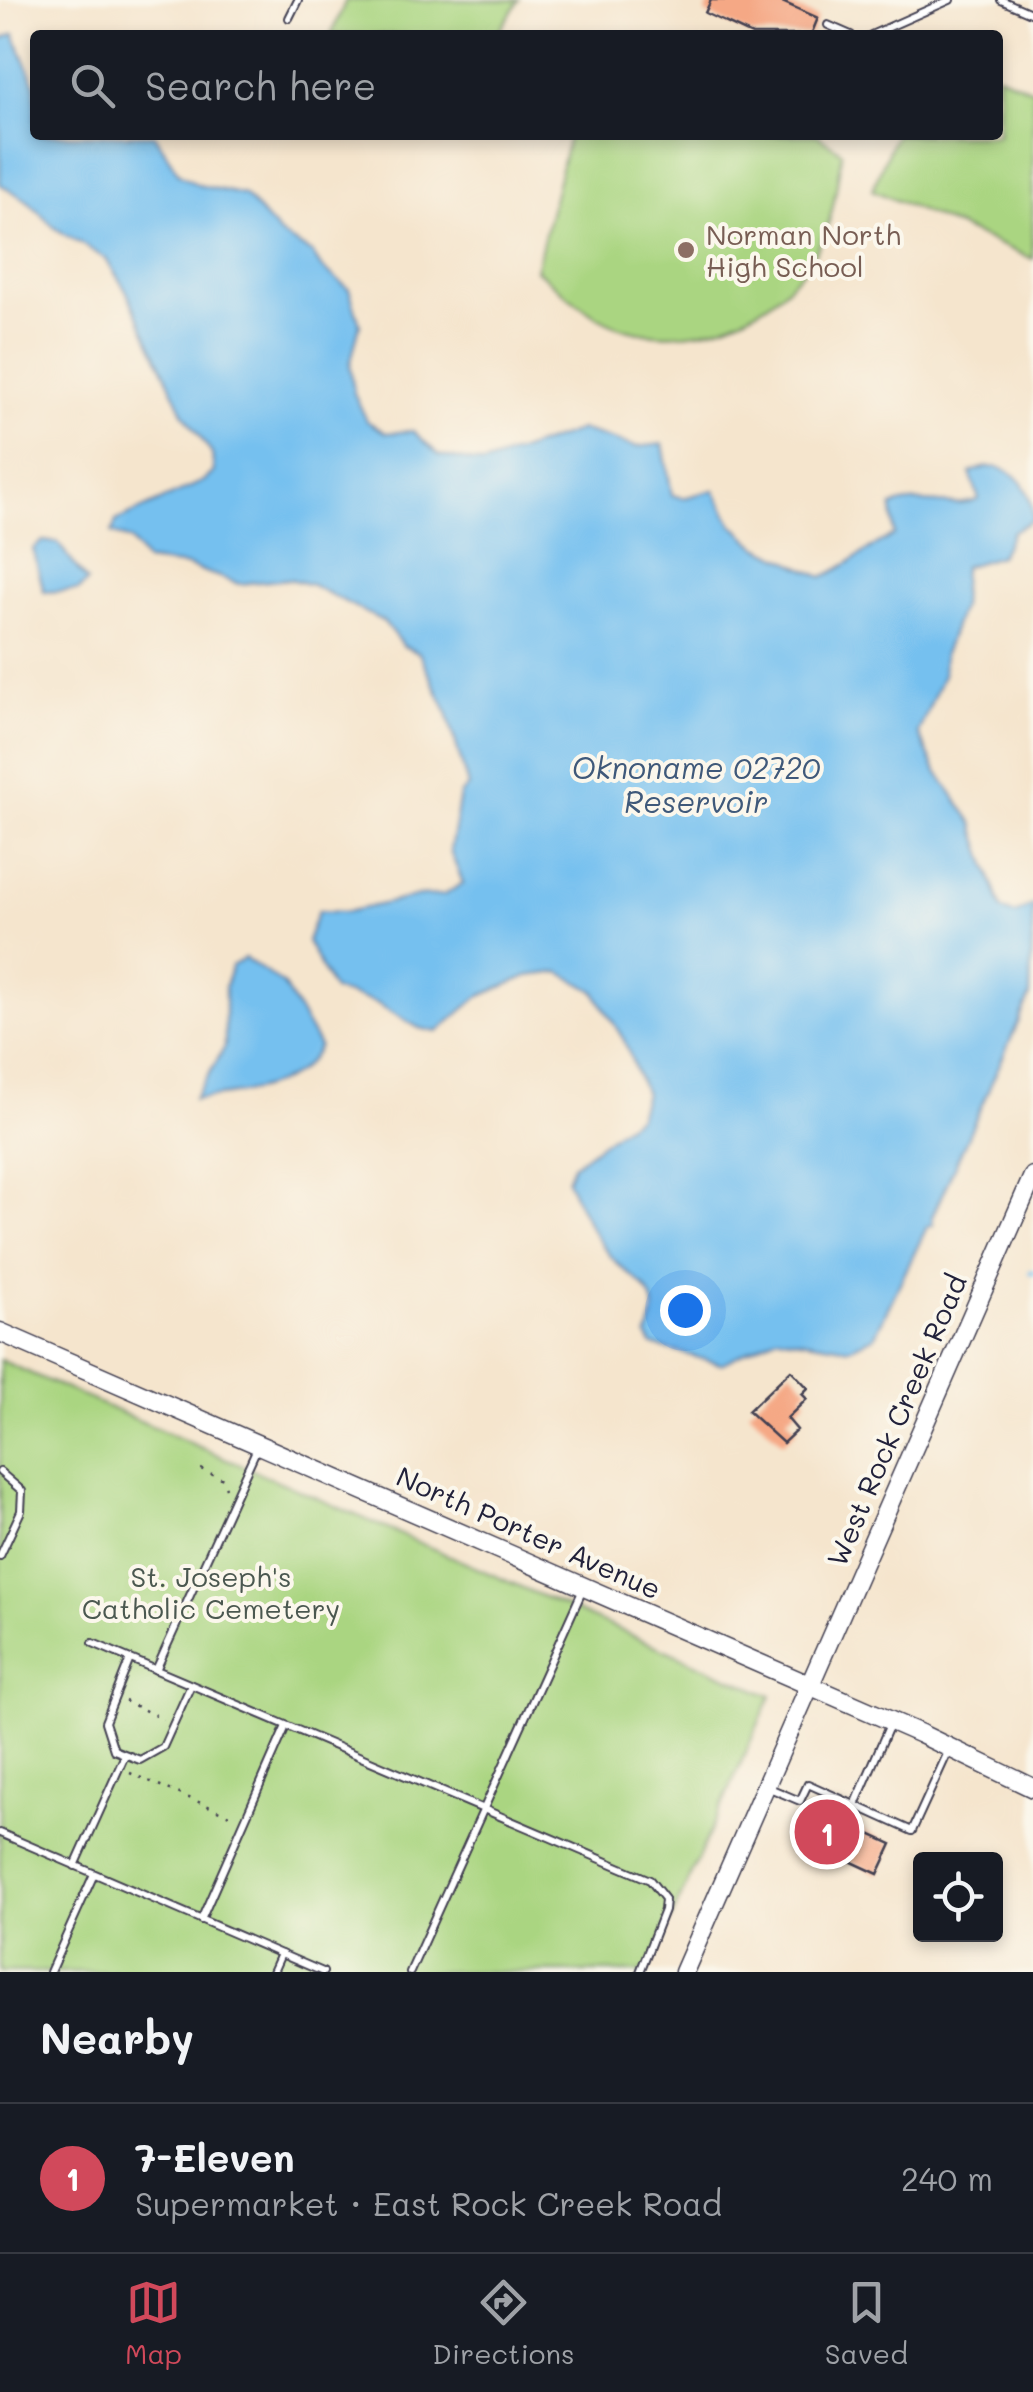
<!DOCTYPE html>
<meta charset="utf-8">
<style>
body{margin:0;font-family:Mali,sans-serif;background:#20242c;color:#f1f3f6}
.controls{position:absolute;right:30px;bottom:30px;display:grid;overflow:hidden;border-radius:10px;box-shadow:0 5px 15px #0003}
.controls button{width:90px;height:90px;display:grid;place-items:center;padding:0;border:0;border-bottom:2px solid #363941;background:#171b24;color:#f1f3f6;font:50px sans-serif}
.you{position:absolute;left:685px;top:1310px;width:35px;height:35px;margin:-25px;border:8px solid #fff;border-radius:50%;background:#1a73e8;box-shadow:0 0 0 15px #1a73e833}
.badge{display:grid;place-items:center;width:65px;height:65px;border-radius:50%;background:#d1495b;color:#fff;font-size:32px;font-weight:700}
.pin{position:absolute;translate:-50% -50%;border:5px solid #fff;box-shadow:0 2px 10px #0006}
.list{margin:0;padding:0;list-style:none}
h2{display:flex;justify-content:space-between;align-items:center;height:130px;margin:0;padding:0 40px;font-size:42px}
h2 small{font-size:32px;font-weight:400;color:#9ea1a6}
.list li{display:grid;grid-template-columns:65px 1fr auto;gap:30px;align-items:center;box-sizing:border-box;height:150px;padding:0 40px;border-top:2px solid #363941}
.list b{display:block;font-size:38px;white-space:nowrap}
.list p{margin:0;font-size:32px;white-space:nowrap;color:#9ea1a6}
.list em{font-size:32px;font-style:normal;color:#9ea1a6}
.icon{flex:none;width:55px;height:55px;fill:none;stroke:currentColor;stroke-width:2;stroke-linecap:round;stroke-linejoin:round}
.map{position:relative;flex:none;width:1033px;height:1972px;overflow:hidden}
.search{position:absolute;background:#171b24;box-shadow:0 5px 15px #0003;left:30px;right:30px;top:30px;height:110px;display:flex;align-items:center;gap:25px;box-sizing:border-box;padding:0 35px;border-radius:10px;color:#9ea1a6;font-size:38px}
.sheet{height:280px;background:#171b24}
nav{display:flex;justify-content:space-around;align-items:center;box-sizing:border-box;height:140px;border-top:2px solid #363941;background:#171b24;font-size:28px;color:#9ea1a6}
nav a{display:grid;justify-items:center;gap:5px}
nav .on{color:#d1495b}
.map>svg:first-child{display:block}
</style>
<div class="map">
<svg width="1033" height="1972" viewBox="0 0 1033 1972">
<rect width="100%" height="100%" fill="#fbf7ec"/>
<filter id="ink" filterUnits="userSpaceOnUse"><feTurbulence type="fractalNoise" baseFrequency=".01" numOctaves="2"/><feDisplacementMap in="SourceGraphic" scale="20" xChannelSelector="R" yChannelSelector="G"/><feConvolveMatrix kernelMatrix="1 2 1 2 8 2 1 2 1" color-interpolation-filters="sRGB"/></filter>
<filter id="wash" filterUnits="userSpaceOnUse"><feTurbulence type="fractalNoise" baseFrequency=".0048" numOctaves="4" result="noise"/><feDisplacementMap in="SourceGraphic" scale="40" xChannelSelector="R" yChannelSelector="G"/><feGaussianBlur stdDeviation="2.25" result="paint"/><feColorMatrix in="noise" values="0 0 0 0 0 0 0 0 0 0 0 0 0 0 0 0 0 1.4 0 .05"/><feComposite in="paint" operator="in"/></filter>
<g filter="url(#wash)">
<rect width="100%" height="100%" fill="#f5e5cd"/>
<!-- green -->
<g fill="#aad581" stroke="#667c5e" stroke-width="2.5">
<polygon points="346,0 519,0 497,35 331,35"/>
<polygon points="998,75 1033,90 1033,259 872,190 895,135 998,135"/>
<path d="M569,135H817L842,152C837,179 835,210 824,235C791,311 704,350 626,329C591,319 564,292 536,270Z"/>
<polygon points="0,1360 771,1696 647,1972 0,1972"/>
</g>
<!-- water -->
<g fill="#75c0ef" stroke="#4c7195" stroke-width="2.5">
<path d="M14,34L35,84V135H155L179,174L198,185L244,195L281,235L312,253L321,267L349,289L360,324L350,365L354,393L367,421L386,433L413,431L439,455L484,464L580,430L636,447L663,444L672,495L683,498L714,490L733,525L758,547L822,577C850,566 868,547 894,535L892,506C921,494 952,512 979,499L970,473C1008,454 1033,486 1033,520L1013,531L1000,556L963,567L961,607L944,654L943,675L918,733L935,769L973,823L1002,910L1015,914L1033,905L1030,996L932,1217L933,1225L927,1227L874,1337L849,1348L778,1336L721,1364L652,1345L647,1336C666,1294 643,1288 617,1263C596,1243 579,1207 567,1180L573,1165L638,1116L645,1094L624,1040L594,991L560,972L528,976L478,997L438,1032L419,1028L376,1003L333,990L307,941L318,911L346,912L419,896L444,895L463,883L450,851L460,795L468,786L446,709L419,653L403,646L384,622L312,585L289,579L239,584L188,566L146,561L130,540L112,533L116,521L204,481L214,472L212,454L184,414L127,292L106,259L55,228L28,201L0,184V40Z"/>
<polygon points="43,541 58,543 87,582 79,590 44,592 33,549"/>
<path d="M245,958L283,984L319,1046C301,1089 235,1095 194,1099L225,1047V986L232,966Z"/>
</g>
<g fill="none" stroke-linecap="round" stroke-linejoin="round">
<!-- stream -->
<polyline stroke="#75c0ef" stroke-width="5" points="1031,1272 1033,1272"/>
</g>
<g id="blocks">
<!-- building -->
<g fill="#f5a885">
<polygon points="711,0 778,0 818,18 811,35 752,35 705,13"/>
<polygon points="791,1370 808,1388 802,1394 807,1399 787,1418 797,1430 783,1443 748,1411"/>
<polygon points="811,1807 892,1844 878,1874 798,1837"/>
</g>
</g>
</g>
<g filter="url(#ink)">
<use href="#blocks" fill-opacity="0" stroke="#423f51" stroke-width="2.5"/>
<g fill="none" stroke-linecap="round" stroke-linejoin="round">
<defs>
<g id="lane">
<polyline points="1001,0 1033,14"/>
<polyline points="289,18 298,0"/>
<polyline points="828,25 851,35"/>
<polyline points="871,35 950,0"/>
<polyline points="0,1472 22,1491 21,1511 0,1556"/>
<polyline points="93,1643 650,1880 665,1899 664,1910 640,1972"/>
<polyline points="130,1659 105,1722 114,1750 140,1760 163,1747 191,1685"/>
<polyline points="156,1670 257,1448"/>
<polyline points="767,1787 800,1801 808,1784 912,1831 949,1750"/>
<polyline points="855,1805 890,1724"/>
<polyline points="0,1833 323,1972"/>
<polyline points="75,1866 125,1755"/>
<polyline points="201,1920 286,1726"/>
<polyline points="50,1972 94,1874"/>
<polyline points="273,1972 281,1954"/>
<polyline points="410,1972 584,1587"/>
</g>
<g id="secondary">
<polyline points="0,1332 921,1734 1033,1788"/>
<polyline points="684,1972 1033,1176"/>
</g>
</defs>
<!-- lane casing -->
<use href="#lane" stroke="#423f51" stroke-width="10"/>
<!-- secondary casing -->
<use href="#secondary" stroke="#423f51" stroke-width="21"/>
<!-- path -->
<g stroke="#423f51" stroke-width="2.5" stroke-dasharray="2.5 8" stroke-linecap="butt">
<polyline points="201,1469 223,1479 226,1488"/>
<polyline points="125,1701 163,1719"/>
<polyline points="130,1773 234,1817"/>
</g>
<!-- lane -->
<use href="#lane" stroke="#fff" stroke-width="6"/>
<!-- secondary -->
<use href="#secondary" stroke="#fff" stroke-width="18"/>
</g>
</g>
<!-- markers -->
<circle fill="#8d6e63" stroke="#fbf7ec" stroke-width="4" cx="686" cy="250" r="10"/>
<g text-anchor="middle" dominant-baseline="central" stroke-width="8" stroke-linejoin="round" paint-order="stroke">
<!-- education labels -->
<g font-size="28" fill="#785e54" stroke="#fbf7ec" text-anchor="start">
<text x="706" y="234">Norman North<tspan x="706" dy="32">High School</tspan></text>
</g>
<!-- street labels -->
<g font-size="28" fill="#22223b" stroke="#fbf7ec">
<text transform="translate(896 1420) rotate(-67)">West Rock Creek Road</text>
<text transform="translate(529 1532) rotate(24)">North Porter Avenue</text>
</g>
<!-- park labels -->
<g font-size="28" fill="#4b5850" stroke="#fbf7ec">
<text x="211" y="1576">St. Joseph's<tspan x="211" dy="32">Catholic Cemetery</tspan></text>
</g>
<!-- water labels -->
<g font-size="30" font-style="italic" fill="#3f597a" stroke="#fbf7ec">
<text x="696" y="767">Oknoname 02720<tspan x="696" dy="34">Reservoir</tspan></text>
</g>
</g>
</svg>
<div class="controls">
<button><svg class="icon" aria-label="locate" viewBox="0 0 24 24"><circle cx="12" cy="12" r="6"/><path d="M12 2v4M12 18v4M2 12h4M18 12h4"/></svg></button>
</div>
<div class="you"></div>
<div class="pin badge" style="left:827px;top:1832px">1</div>
<div class="search"><svg class="icon" aria-label="search" viewBox="0 0 24 24"><circle cx="10" cy="10" r="6"/><path d="M15 15l6 6"/></svg>Search here</div>
</div>
<section class="sheet">
<h2>Nearby<small></small></h2>
<ul class="list">
<li><span class="badge">1</span><div><b>7-Eleven</b><p>Supermarket · East Rock Creek Road</p></div><em>240 m</em></li>
</ul>
</section>
<nav>
<a class="on"><svg class="icon" aria-label="map" viewBox="0 0 24 24"><path d="M3 6l6-2 6 2 6-2v14l-6 2-6-2-6 2zM9 4v14M15 6v14"/></svg>Map</a>
<a><svg class="icon" aria-label="directions" viewBox="0 0 24 24"><path d="M12 3l9 9-9 9-9-9zM9 14v-3h6M13 9l2 2-2 2"/></svg>Directions</a>
<a><svg class="icon" aria-label="saved" viewBox="0 0 24 24"><path d="M7 4h10v16l-5-4-5 4z"/></svg>Saved</a>
</nav>
